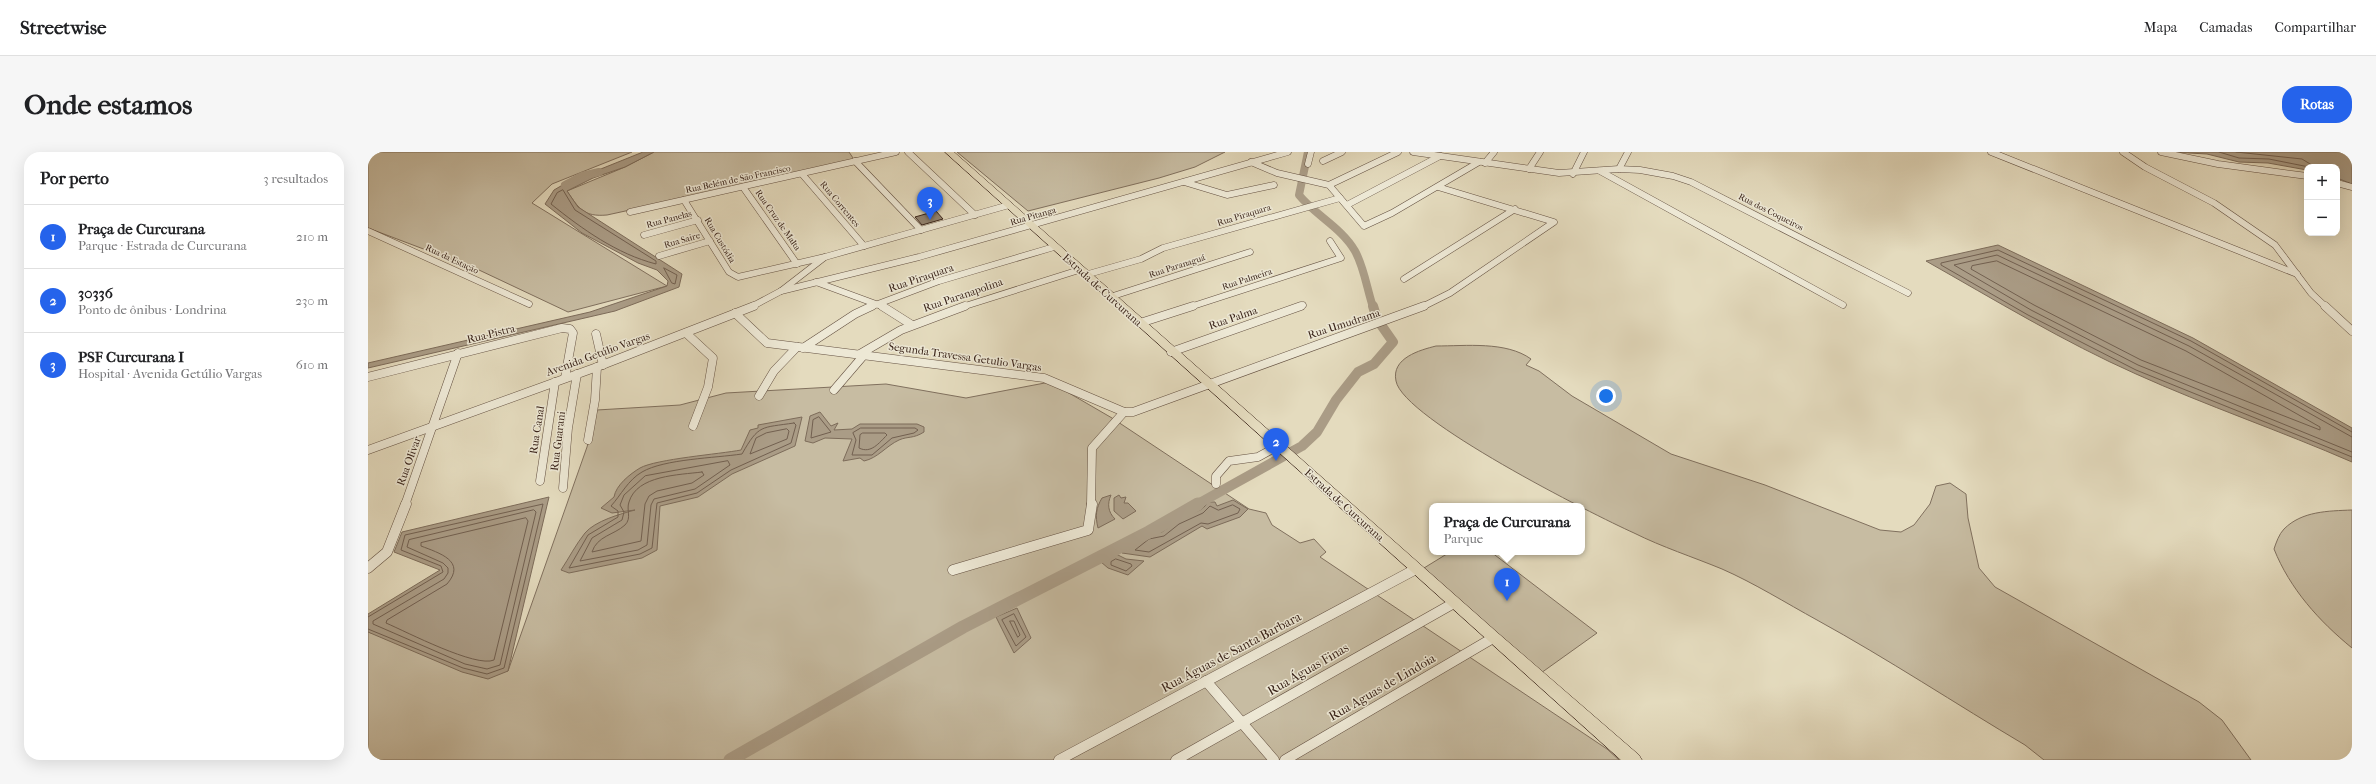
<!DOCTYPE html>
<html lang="pt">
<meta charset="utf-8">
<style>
body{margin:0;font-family:"IM FELL French Canon",serif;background:#f6f6f6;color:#202124}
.controls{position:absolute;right:12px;top:12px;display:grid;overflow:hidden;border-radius:8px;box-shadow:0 4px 16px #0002}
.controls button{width:36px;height:36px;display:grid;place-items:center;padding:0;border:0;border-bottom:1px solid #e0e0e0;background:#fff;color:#202124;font:20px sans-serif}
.you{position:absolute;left:1238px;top:244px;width:14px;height:14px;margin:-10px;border:3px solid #fff;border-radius:50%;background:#1a73e8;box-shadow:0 0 0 6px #1a73e833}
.badge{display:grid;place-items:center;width:26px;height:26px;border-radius:50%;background:#2563eb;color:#fff;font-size:13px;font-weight:700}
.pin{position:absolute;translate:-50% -33px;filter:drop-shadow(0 1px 2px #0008)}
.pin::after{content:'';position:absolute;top:21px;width:14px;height:12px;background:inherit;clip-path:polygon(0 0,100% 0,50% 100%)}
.popup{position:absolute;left:1061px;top:351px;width:156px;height:52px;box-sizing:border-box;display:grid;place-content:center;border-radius:8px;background:#fff;filter:drop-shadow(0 1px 3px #0005);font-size:13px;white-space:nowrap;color:#757577}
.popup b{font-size:15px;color:#202124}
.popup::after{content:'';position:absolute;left:50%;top:100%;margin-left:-8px;border:8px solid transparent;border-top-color:#fff}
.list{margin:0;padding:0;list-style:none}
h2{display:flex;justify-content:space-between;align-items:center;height:52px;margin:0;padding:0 16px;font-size:17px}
h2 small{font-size:13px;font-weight:400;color:#757577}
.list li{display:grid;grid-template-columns:26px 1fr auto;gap:12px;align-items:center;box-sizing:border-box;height:64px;padding:0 16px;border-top:1px solid #e0e0e0}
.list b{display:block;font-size:15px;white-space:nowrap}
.list p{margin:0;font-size:13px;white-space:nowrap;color:#757577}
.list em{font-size:13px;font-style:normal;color:#757577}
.map{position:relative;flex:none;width:1984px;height:608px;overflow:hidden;border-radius:16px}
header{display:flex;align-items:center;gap:24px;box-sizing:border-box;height:56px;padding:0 20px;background:#fff;border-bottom:1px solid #e0e0e0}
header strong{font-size:19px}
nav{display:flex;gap:22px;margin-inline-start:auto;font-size:14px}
.intro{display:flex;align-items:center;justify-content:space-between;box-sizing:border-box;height:96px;padding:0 24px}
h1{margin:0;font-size:28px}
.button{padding:10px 18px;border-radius:16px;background:#2563eb;color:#fff;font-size:14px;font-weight:700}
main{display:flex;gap:24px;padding:0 24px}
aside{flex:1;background:#fff;border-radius:16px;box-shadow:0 4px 16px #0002}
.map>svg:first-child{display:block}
</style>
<header>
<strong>Streetwise</strong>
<nav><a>Mapa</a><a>Camadas</a><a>Compartilhar</a></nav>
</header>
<div class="intro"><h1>Onde estamos</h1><a class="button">Rotas</a></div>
<main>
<aside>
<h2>Por perto<small>3 resultados</small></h2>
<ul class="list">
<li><span class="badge">1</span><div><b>Praça de Curcurana</b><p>Parque · Estrada de Curcurana</p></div><em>210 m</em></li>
<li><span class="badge">2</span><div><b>30336</b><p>Ponto de ônibus · Londrina</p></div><em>230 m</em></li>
<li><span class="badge">3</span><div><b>PSF Curcurana I</b><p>Hospital · Avenida Getúlio Vargas</p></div><em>610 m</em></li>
</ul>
</aside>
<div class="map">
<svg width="1984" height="608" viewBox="0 0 1984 608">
<rect width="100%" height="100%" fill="#e4dbbe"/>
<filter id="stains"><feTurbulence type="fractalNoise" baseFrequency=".005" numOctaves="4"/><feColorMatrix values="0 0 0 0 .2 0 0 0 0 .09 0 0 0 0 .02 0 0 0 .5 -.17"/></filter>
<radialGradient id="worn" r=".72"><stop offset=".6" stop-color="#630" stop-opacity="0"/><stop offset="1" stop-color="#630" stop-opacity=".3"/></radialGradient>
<!-- green -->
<g fill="#c7bca2" stroke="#80705e">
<polygon points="0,0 264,0 184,32 164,51 299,134 200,160 111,118 0,76"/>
<path d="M286,0H481L487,9L239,63C216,65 211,57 199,39L257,15Z"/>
<polygon points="589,0 857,0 827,15 791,26 660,59"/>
<path d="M1068,194C1098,194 1138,189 1163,207L1158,213L1171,219L1204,244L1303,302L1397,333L1512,378L1533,380L1546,373L1562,352L1568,334L1582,331L1598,342L1600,366L1611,416L1627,435L1831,550L1854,568L1883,608H1676L1657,593C1588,552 1520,507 1449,468C1418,451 1386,431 1354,417C1325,405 1294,395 1266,381C1226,363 1035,267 1028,229C1023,206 1052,198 1068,194Z"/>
<polygon points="682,230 744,266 881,357 898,361 904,373 932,391 946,387 958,400 952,405 1239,597 1251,608 0,608 0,480 140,519 219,295 229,258 312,253 358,241 518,232 598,246"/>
<path d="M1984,358V496C1951,469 1922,437 1906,397C1908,391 1911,382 1916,377C1934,359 1960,359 1984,358Z"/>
<polygon points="1082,400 1123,400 1229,481 1173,521 1056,416"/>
</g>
<!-- water -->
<g fill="#aa9c86" stroke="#7d6c5a">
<polygon points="275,0 286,0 257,15 225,26 199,39 210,55 314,122 311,135 247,159 0,216 0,211 222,160 299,134 300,129 289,118 270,111 214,81 177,52 186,38 198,31"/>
<polygon points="1803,0 1984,0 1984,32 1969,26 1969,15 1939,15 1939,18 1900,11 1871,10 1839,2"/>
<path d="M1630,93L1825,186L1984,276V310C1913,279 1839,254 1768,222C1696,190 1627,148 1558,109Z"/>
<path d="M452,260L463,274L470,271L466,278L484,277L492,272H549L556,275V280C545,287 540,284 531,288C518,294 510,306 496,309L492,306L475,309L484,287L457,286L445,291L437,289L442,264Z"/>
<path d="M434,265L427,294L364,322L330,345L292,354L289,398L274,406L201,421L193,418C201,406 208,392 217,381C227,369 252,362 267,358L244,361L233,356L246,345C248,333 262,322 272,316C288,307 352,302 373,298L382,278L390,276V273Z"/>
<path d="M743,343C739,352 740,360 747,367L730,376C727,364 728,356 734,346Z"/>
<polygon points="751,343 753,346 758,345 756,351 760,351 768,359 755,367 746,359 746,346"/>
<polygon points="181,345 140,519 120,527 94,520 0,480 0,462 72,418 26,400 34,380"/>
<polygon points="865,348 880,357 872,365 839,377 834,374 782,405 754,401 758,395 773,389 778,383 794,380 810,368 834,357 841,350 847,350 849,354"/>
<polygon points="748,402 758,407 776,409 760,423 740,416 733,410"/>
<polygon points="649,456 663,486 646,501 628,465"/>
</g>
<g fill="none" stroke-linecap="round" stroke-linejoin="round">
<!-- shore -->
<g stroke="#726050" stroke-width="1">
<polyline points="1851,0 1871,6 1901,7 1941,15"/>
<polyline points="1868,0 1934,7 1947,15"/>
<path d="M195,38L207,58L288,109V112C249,102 214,77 183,52L189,41Z"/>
<polygon points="1629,109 1818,199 1952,275 1952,278 1773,208 1666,153 1603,117 1604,114"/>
<polygon points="296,116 309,123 307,132 304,131"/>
<polygon points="451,265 463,280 443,286 445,268"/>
<path d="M426,271L428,273L423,291L363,318L329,341L289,351L284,396L272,402L201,416L220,383L250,365V359L243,354C253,343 260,328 274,320C296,307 347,306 374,302C391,272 393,276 426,271Z"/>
<polygon points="493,276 547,276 550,278 546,281 524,286 504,303 484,303 488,288 485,281"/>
<polygon points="419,277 421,279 419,287 382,302 388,286 398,281"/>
<polyline points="1984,280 1823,189 1630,98 1573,111 1573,113 1660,163 1768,218 1984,305"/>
<path d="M495,281H517L519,283C511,291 503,302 491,296L492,283Z"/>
<polyline points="1984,285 1821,194 1629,103 1586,113 1663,158 1770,213 1984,300"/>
<polygon points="360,309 362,313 327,337 286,347 283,353 279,393 270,398 212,409 224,386 254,368 256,360 252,353 256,343 277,324"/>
<path d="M334,320L336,323L324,331L289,339L281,344L277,352L273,389L224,400C229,384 246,383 257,373C264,366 258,358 261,350C269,323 311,323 334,320Z"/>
<polygon points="865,353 872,357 870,361 840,372 833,371 781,400 767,398 781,387 796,384 811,372 835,361 842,354 850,358"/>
<polygon points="166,358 168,360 132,513 119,517 97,512 5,472 5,469 76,427 80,421 80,416 75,411 39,395 41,388"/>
<path d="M158,366L160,369L126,508C108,516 39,480 18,471L19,468L79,432C99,409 71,401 53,394V391Z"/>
<polygon points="748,407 763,412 764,414 758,419 743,413 743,410"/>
<polygon points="646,462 658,485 648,494 634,468"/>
<polyline points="0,465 75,420 73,414 33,398 37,383 175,352 136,516 119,522 95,516 0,477"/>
<polygon points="642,469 646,469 652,483 650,485"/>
</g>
<!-- canal-far2 -->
<g stroke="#aa9c86" stroke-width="8">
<path d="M940,0L931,43C947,63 974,76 987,99C996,115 999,137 1005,155"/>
<polyline points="197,33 214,24 231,20"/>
</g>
<!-- canal-far1 -->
<polyline stroke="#aa9c86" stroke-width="10" points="828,353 934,294 949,280 968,248 990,220 1006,212 1025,190 1009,167 1005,154"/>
<!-- canal -->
<polyline stroke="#aa9c86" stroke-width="13" points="362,608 595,475 781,380 830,352"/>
</g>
<!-- building -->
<polygon fill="#92836f" stroke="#392319" points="568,59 575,67 554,73 547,65"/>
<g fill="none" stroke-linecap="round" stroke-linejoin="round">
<defs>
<g id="minor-far2">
<polyline points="540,0 607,63"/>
<polyline points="1045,0 1191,21 1251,17 1272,18 1305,24 1323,30 1540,141"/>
<polyline points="1623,0 1929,122"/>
<polyline points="1755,0 1777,15 1846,51 1907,93 1943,141 1958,155"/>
<polyline points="1793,0 1850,12 1939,24"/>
<polyline points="487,9 553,78"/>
<polyline points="955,9 974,0"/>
<polyline points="883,10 909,21 961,33 996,74 1024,61 1111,10"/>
<polyline points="1117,11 1126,0"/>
<polyline points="940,12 943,0"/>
<polyline points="1161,17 1172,0"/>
<polyline points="1251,17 1260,0"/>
<polyline points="1232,19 1475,153"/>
<polyline points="434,22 496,94"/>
<polyline points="1205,22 1216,0"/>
<polyline points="816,30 859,43 906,33"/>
<polyline points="1969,31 1984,35"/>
<polyline points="961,33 1030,0"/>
<polyline points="375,35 429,112"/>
<polyline points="316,48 361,120 370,125 457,105 641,53"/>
<polyline points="979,53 1072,4"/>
<polyline points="262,60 528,0"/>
<polyline points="0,79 161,152"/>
<polyline points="276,83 330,68"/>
<polyline points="291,104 342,89"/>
<polyline points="717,123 773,107 795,96 972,46"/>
<polyline points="1036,127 1147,57"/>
<polyline points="448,130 516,155"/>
<polyline points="413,139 551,105 920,0"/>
<polyline points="742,145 882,100"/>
<polyline points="383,155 413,139 457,105"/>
<polyline points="502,155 571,129 686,95"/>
<polyline points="594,155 711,118"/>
<polyline points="822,155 973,106 962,89"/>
<polyline points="930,155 935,153"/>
<polyline points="1054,155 1082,141 1186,70 1070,35"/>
</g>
<g id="minor-far1">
<polyline points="514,154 544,173"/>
<polyline points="1957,154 1984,179"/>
<polyline points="367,161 399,191 676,226 756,260 765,260 1056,154"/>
<polyline points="772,171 825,154"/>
<polyline points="318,181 345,206 340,235 325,274"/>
<polyline points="228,182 235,213"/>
<polyline points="435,196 487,162 504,154"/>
<polyline points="803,200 933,154"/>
<polyline points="492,202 533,178 597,154"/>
<polyline points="0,225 194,176 202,177 205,181 197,226"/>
<polyline points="466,238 496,203"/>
<polyline points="391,244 406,219 429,195"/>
<polyline points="220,288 227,248 229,215"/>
<polyline points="0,298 229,215 386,154"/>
<polyline points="172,329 187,230"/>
<polyline points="848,332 848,324 861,309 890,305 910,294"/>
<polyline points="195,336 200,276 209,222"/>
<polyline points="37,353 90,201"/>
<polyline points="723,353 724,296 756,260"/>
</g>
<g id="minor">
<polyline points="0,416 19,400 38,352"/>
<polyline points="585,418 720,378 724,352"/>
<polyline points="838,529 906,608"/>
<polyline points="691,608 1048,417"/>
<polyline points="808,608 1086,451"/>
<polyline points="917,608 1125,486"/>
</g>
<polygon id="primary" points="577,0 586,0 1131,482 1271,603 1274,608 1253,608"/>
</defs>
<!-- minor-far2 casing -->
<use href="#minor-far2" stroke="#645142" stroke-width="7"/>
<!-- minor-far1 casing -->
<use href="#minor-far1" stroke="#645142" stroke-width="9"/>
<!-- minor casing -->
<use href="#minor" stroke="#645142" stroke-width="11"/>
<!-- primary casing -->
<use href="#primary" stroke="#392319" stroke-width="1"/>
<!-- minor-far2 -->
<use href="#minor-far2" stroke="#ede8d5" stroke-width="6"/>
<!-- minor-far1 -->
<use href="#minor-far1" stroke="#ede8d5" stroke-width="8"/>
<!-- minor -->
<use href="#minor" stroke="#ede8d5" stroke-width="10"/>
<!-- primary -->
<use href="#primary" fill="#e4dbbe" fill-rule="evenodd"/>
</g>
<g text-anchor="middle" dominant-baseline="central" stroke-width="3" stroke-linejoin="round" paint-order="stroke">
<!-- far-street labels -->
<g font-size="9" fill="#392319" stroke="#ede8d5">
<text transform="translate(370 27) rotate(-12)">Rua Belém de São Francisco</text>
<text transform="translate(472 52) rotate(50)">Rua Correntes</text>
<text transform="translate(1403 60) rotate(27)">Rua dos Coqueiros</text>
<text transform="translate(876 63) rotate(-17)">Rua Piraquara</text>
<text transform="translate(665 64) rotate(-16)">Rua Pitanga</text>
<text transform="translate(301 67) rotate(-15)">Rua Panelas</text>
<text transform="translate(410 68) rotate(55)">Rua Cruz de Malta</text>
<text transform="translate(314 88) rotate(-16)">Rua Saire</text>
<text transform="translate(352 88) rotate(59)">Rua Custódia</text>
<text transform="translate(84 107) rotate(25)">Rua da Estação</text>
<text transform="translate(809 114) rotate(-18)">Rua Paranaguá</text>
<text transform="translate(879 127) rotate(-18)">Rua Palmeira</text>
</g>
<!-- street labels -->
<g font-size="11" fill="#392319" stroke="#ede8d5">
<text transform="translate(553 126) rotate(-19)">Rua Piraquara</text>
<text transform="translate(734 138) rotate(42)">Estrada de Curcurana</text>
<text transform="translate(595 143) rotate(-19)">Rua Paranapolina</text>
<text transform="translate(865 166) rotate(-19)">Rua Palma</text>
<text transform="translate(976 172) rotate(-18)">Rua Umudrama</text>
<text transform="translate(123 182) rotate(-14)">Rua Pistra</text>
<text transform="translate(230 202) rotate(-20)">Avenida Getúlio Vargas</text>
<text transform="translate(597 205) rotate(8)">Segunda Travessa Getulio Vargas</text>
<text transform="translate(169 278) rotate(-81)">Rua Canal</text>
<text transform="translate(190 289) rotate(-83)">Rua Guarani</text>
<text transform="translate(41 309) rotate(-70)">Rua Olivar</text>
<text transform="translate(976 353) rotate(42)">Estrada de Curcurana</text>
</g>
<!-- near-street labels -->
<g font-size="13" fill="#392319" stroke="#ede8d5">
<text transform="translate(863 500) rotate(-28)">Rua Águas de Santa Barbara</text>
<text transform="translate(940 517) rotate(-30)">Rua Águas Finas</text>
<text transform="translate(1014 535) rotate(-30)">Rua Aguas de Lindoia</text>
</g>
</g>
<rect width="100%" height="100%" filter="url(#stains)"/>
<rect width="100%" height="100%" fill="url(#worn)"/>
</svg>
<div class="controls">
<button>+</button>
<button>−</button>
</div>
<div class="you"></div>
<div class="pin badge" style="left:1139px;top:449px">1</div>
<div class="popup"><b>Praça de Curcurana</b>Parque</div>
<div class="pin badge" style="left:908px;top:309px">2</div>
<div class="pin badge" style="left:562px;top:68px">3</div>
</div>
</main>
